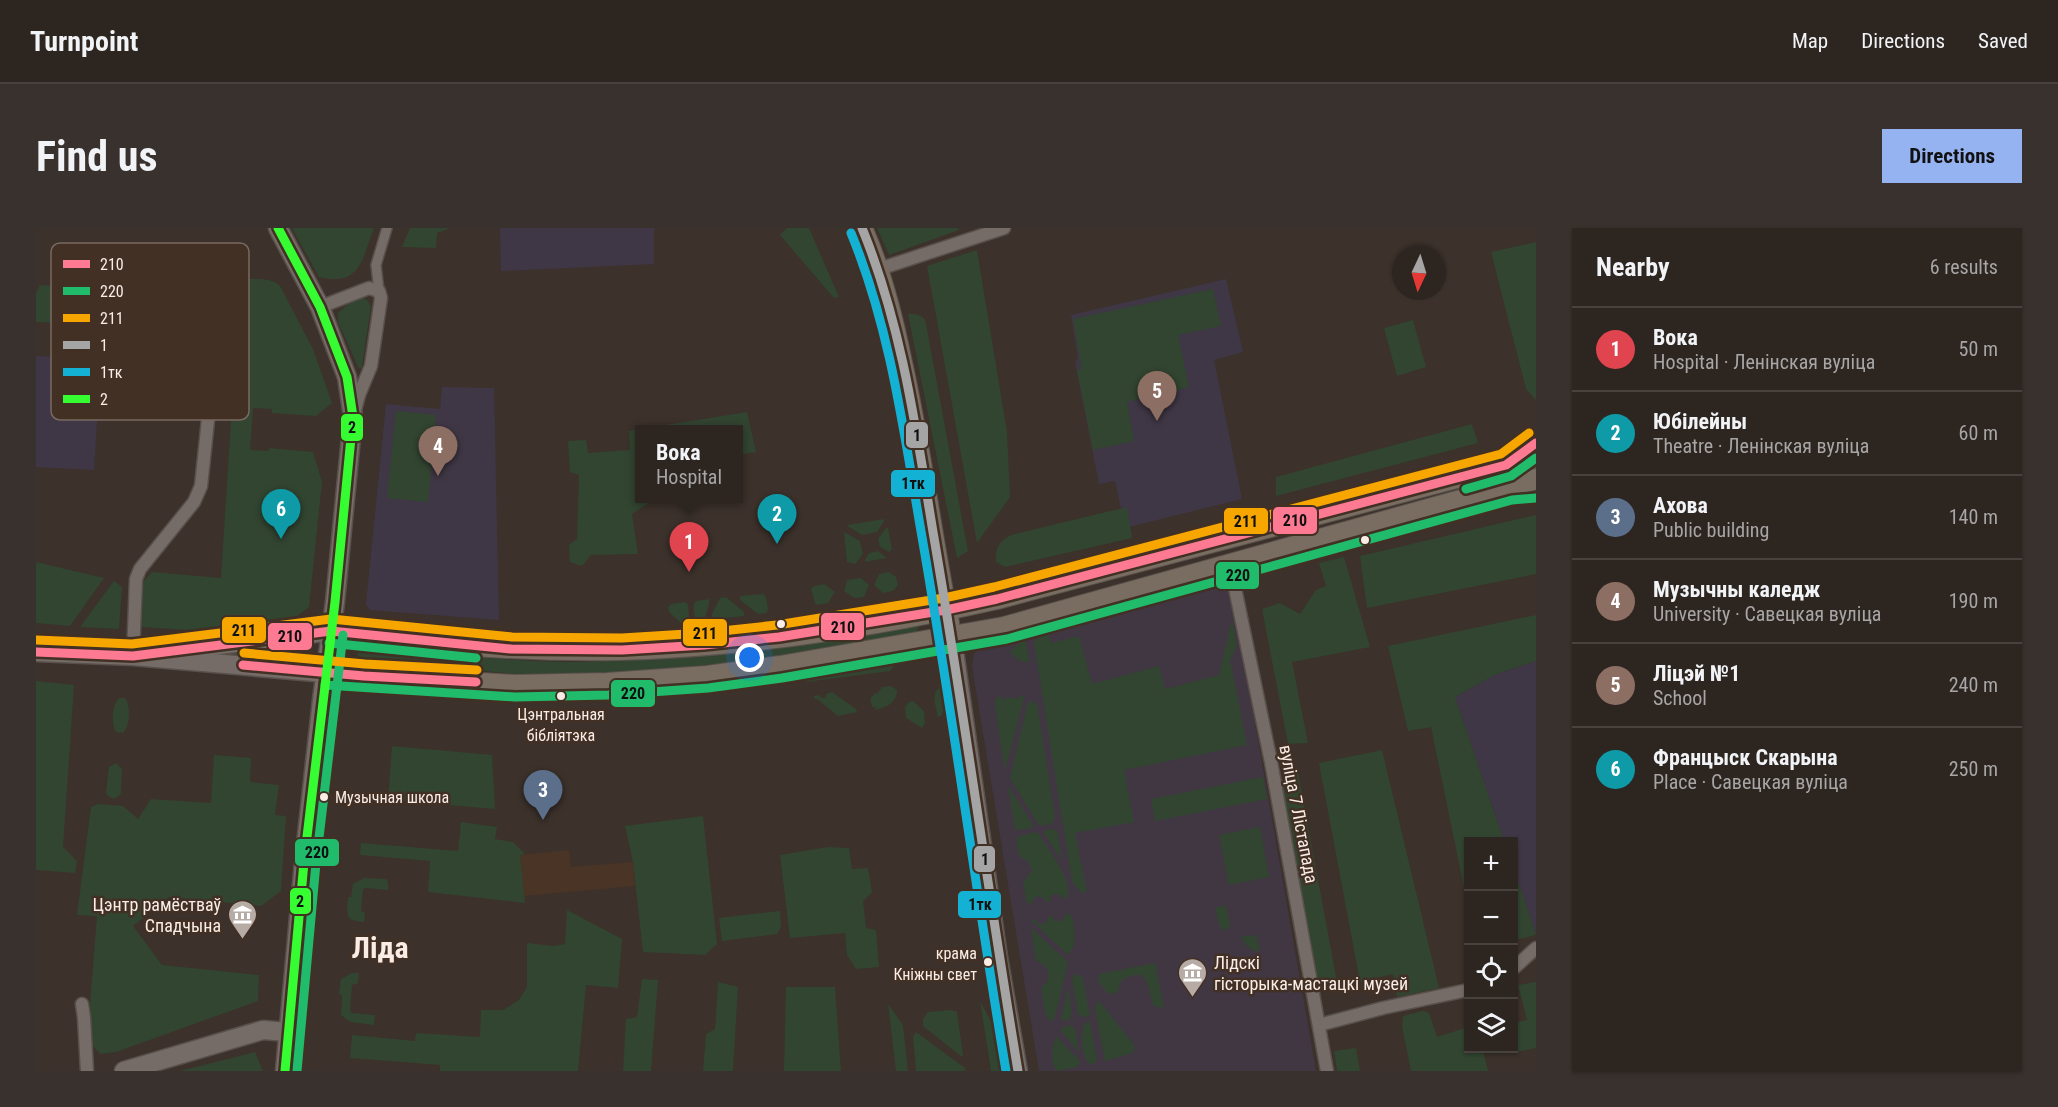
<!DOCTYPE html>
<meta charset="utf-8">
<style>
body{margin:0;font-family:"Roboto Condensed",sans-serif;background:#39312d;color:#f1f3f6}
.controls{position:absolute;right:18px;bottom:18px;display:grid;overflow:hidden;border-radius:0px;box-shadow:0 2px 4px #0004}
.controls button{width:54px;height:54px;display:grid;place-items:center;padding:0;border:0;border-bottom:2px solid #48423e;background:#2d2520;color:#f1f3f6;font:30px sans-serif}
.compass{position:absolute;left:1356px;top:18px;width:54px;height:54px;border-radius:50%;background:#2d2520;box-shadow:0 2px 4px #0004;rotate:184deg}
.you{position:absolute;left:714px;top:430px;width:21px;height:21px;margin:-15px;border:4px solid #fff;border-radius:50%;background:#1a73e8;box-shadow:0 0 0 9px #1a73e833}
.badge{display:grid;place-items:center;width:39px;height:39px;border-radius:50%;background:#95b2f1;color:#fff;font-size:20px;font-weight:700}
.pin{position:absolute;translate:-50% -50px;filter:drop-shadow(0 2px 3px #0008)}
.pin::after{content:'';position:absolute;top:32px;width:21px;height:18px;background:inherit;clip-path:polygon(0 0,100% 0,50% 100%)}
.popup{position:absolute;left:599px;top:197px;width:108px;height:78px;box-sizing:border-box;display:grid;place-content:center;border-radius:0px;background:#2d2520;filter:drop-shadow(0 2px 4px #0005);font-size:20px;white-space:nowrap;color:#a7a5a5}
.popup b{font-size:22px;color:#f1f3f6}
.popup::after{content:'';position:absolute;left:50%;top:100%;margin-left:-12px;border:12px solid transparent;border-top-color:#2d2520}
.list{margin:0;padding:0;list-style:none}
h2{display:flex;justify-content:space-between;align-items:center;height:78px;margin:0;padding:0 24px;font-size:26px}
h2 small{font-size:20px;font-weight:400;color:#a7a5a5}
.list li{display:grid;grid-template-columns:39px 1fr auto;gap:18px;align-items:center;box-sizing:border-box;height:84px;padding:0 24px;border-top:2px solid #48423e}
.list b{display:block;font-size:22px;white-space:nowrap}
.list p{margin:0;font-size:20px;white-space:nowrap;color:#a7a5a5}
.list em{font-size:20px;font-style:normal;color:#a7a5a5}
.icon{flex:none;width:33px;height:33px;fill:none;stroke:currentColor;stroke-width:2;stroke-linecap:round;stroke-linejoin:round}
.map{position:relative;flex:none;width:1500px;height:843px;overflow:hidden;border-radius:0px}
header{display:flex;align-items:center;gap:36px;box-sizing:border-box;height:84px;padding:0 30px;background:#2d2520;border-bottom:2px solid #48423e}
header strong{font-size:28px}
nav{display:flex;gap:33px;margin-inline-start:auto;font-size:21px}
.intro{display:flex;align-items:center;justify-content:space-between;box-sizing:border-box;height:144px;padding:0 36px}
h1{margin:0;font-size:42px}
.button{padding:15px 27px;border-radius:0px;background:#95b2f1;color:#111;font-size:21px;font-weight:700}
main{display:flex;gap:36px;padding:0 36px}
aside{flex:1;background:#2d2520;border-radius:0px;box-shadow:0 2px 4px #0004}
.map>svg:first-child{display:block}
</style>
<header>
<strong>Turnpoint</strong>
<nav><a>Map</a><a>Directions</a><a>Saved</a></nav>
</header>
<div class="intro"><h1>Find us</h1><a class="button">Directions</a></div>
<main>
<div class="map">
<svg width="1500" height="843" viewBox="0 0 1500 843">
<rect width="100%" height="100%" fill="#3c312b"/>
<!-- commercial -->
<polygon fill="#413743" points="1175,350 1184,351 1194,358 1197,369 1280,843 1003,843 939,457 936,438 938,426 947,416 961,409"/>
<!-- built -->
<polygon fill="#4a3425" points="533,622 535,639 597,634 599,658 487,668 484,627"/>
<!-- education -->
<g fill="#3f3745">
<polygon points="464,0 618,0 618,36 465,43"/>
<polygon points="1190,51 1207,124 1178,132 1206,271 1089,300 1079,253 1063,256 1039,134 1042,130 1035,87"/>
<polygon points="0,128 65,131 58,242 0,239"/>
<polygon points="406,159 458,160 463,392 334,382 330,376 350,176 404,181"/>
<polygon points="1500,433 1500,707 1478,641 1478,614 1468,613 1419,469 1460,446"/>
</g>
<!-- green -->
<g fill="#324531">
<path d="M256,0H338C326,31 325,59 283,49Z"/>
<polygon points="374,0 412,0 412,1 401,5 400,20 366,19"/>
<polygon points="751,0 773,0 803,69 798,70 744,7"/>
<polygon points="841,0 922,0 923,2 853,27"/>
<polygon points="1500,14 1500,172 1490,161 1455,24"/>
<polygon points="941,22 971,204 974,269 941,315 891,38"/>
<polygon points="74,35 111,36 107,128 63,126 64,96 0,94 0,64 2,63 3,57 73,60"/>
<path d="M204,51C217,51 235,49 244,58L277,121L296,175L280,188L236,185V181L217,180L214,222L233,223V220L277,224L286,254L273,379L261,388L205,396L151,402L106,399L107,354L116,344L185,350Z"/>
<polygon points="1177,61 1185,98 1142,107 1153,159 1091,174 1098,213 1057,222 1041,142 1046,141 1037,91"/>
<polygon points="328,70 332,73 335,78 326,139 324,141 322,139 302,94 302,85 318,71"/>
<polygon points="872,86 880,86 888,90 890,96 932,323 921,330"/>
<polygon points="1377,92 1390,139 1361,148 1348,100"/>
<polygon points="360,183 400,187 392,274 351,270"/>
<polygon points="711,184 720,224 703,227 702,202 604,202 604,270 619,271 596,286 602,326 555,327 546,338 534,334 533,317 541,311 543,247 534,244 532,213 550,212 552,225 594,222 593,203"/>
<polygon points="1436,196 1442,215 1240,268 1240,249"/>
<path d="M1091,279L1096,310L969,339L960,334C959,319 963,314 975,307Z"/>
<polygon points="1500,287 1500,346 1331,380 1324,328"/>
<polygon points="849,291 841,304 826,307 810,297"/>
<polygon points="850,300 852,300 856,321 853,324 844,319 842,311"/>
<polygon points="808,304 824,313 827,326 819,336 811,334"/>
<polygon points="842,323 851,330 828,334 833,325"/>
<polygon points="1308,329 1334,419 1256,434 1272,515 1252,516 1226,381 1244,375 1264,386 1280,362 1290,358 1283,335"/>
<polygon points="0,334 68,350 34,398 0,395"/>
<polygon points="853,344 860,349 862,357 857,363 847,365 838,357 843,346"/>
<polygon points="825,350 833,357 828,369 818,370 808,363 811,352"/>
<polygon points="78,353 86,359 83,401 44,399"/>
<polygon points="788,356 799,364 792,375 781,377 779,375 775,361 778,358"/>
<polygon points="727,366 730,369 732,381 731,385 722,386 704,372 704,368"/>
<polygon points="690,369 708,384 708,388 676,391 676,386 684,370"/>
<path d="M673,371V377L668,392L662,393C657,388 656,378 660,373Z"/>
<polygon points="649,374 652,377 653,390 650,394 645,395 633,384 632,379 635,376"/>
<polygon points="1500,387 1500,433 1460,446 1419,469 1468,613 1432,614 1432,673 1431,674 1395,499 1372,503 1352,418"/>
<polygon points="1196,391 1201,418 1194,432 1211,517 1088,542 1098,594 1039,605 1051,664 1044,664 1036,653 998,414 1002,410 1013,406 1015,415 1043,408 1056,456 1123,438 1129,461 1183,447"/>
<path d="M879,397L883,399L880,404L730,431L597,444L478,446L327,431L323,430L320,423L322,420L328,417C397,424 467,434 536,434C653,433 765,417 879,397Z"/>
<polygon points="988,413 990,415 993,433 991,435 982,432 974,424 984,414"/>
<polygon points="269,415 273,416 275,424 273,427 268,430 154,427"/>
<polygon points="861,429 862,433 854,443 770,454 761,447"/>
<polygon points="0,453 38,457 27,619 41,633 39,645 0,642"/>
<path d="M855,458L861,462C861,475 850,480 838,482L840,479H836L834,471L839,465L841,466L846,459Z"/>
<path d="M905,458L909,480L905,488L902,489C900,478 894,465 905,458Z"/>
<polygon points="796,464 820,481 821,484 802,488 781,471 778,471 778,468 784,467 785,470 790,470 790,466"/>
<polygon points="963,467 969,473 971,469 981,471 987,467 988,469 969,543 959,479 959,473"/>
<path d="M83,470H89C95,478 94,498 87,505L80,504C75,496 76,477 83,470Z"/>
<polygon points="877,473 888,483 889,495 886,500 870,490 869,479 873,474"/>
<polygon points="996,473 1001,477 1019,589 1016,596 1007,598 1002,596 974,550 992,474"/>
<polygon points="356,518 456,527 459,581 352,572"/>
<polygon points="1346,522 1403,760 1361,769 1357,746 1324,754 1283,535"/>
<polygon points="178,527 215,530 214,554 243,557 239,587 250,588 245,663 225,678 133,669 97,698 126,737 223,747 222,773 80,824 64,826 57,818 54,776 61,688 41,687 55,579 62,576 87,578 102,591 115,571 175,575"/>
<polygon points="80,535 86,541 85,565 83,568 77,571 71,567 70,564 73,539"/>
<polygon points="1261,539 1302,759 1279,764 1243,553"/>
<polygon points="1227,549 1231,571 1119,593 1115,571"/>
<polygon points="972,558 997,597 996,600 979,602"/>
<polygon points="667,588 681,716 669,727 607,724 597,634 589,598"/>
<polygon points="425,594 461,599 459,611 477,614 489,626 484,627 489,675 392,664 394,633 324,627 325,615 422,623"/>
<polygon points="1224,599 1233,649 1193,657 1183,607"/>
<polygon points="1018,601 1022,605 1026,633 1008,605 1010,602"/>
<path d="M999,604L1003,606C1012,621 1038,653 1031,670L1028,671L1024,667L1019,666L1014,668V674H1010L1008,670L1002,668L997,671L996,676L991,675L987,655L996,642L991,632C981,630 982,621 980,611L984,608Z"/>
<polygon points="792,619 813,620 816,641 832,640 836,664 827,673 830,700 840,702 843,739 820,741 811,727 809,705 754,710 744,627"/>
<polygon points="1478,641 1500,707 1479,712 1478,704"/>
<path d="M328,650L350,651L352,654V662L330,660L327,661L325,683L329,685L328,694C308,693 311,686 312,669H315L317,656Z"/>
<polygon points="1190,677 1194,697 1192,702 1184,700 1179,680"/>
<polygon points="531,682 586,711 582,760 550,757 542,843 404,843 404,837 314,830 316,807 379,813 380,805 444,809 445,782 467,782 483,772 491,759 491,715 518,718 529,716"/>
<polygon points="744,683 745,699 741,706 686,713 683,690"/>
<path d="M1029,685L1036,688C1038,700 1042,717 1032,727L995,692L999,691L1002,696H1007L1011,694L1012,689L1016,688L1019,693H1025L1029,689Z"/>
<path d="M995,700L1032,734L1018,792L1015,793L1010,788L1005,760L1012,752C1014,742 1010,736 1000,733Z"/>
<polygon points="1220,707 1224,720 1221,724 1212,719 1204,709"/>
<path d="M1119,735L1128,780L1118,778C1111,764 1116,740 1092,749C1084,752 1083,756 1082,764L1072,766L1062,753L1064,746L1068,745Z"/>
<polygon points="316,745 323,745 322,755 316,757 314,782 316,785 339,787 338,797 314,794 305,787 306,767 303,766 305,751"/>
<polygon points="1038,747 1044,747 1047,751 1054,788 1047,789 1042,786 1036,751"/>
<polygon points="606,751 622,752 615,843 587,843 590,791 601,789"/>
<polygon points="682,754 702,759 697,843 667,843 670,806 679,801"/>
<polygon points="1500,754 1500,820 1480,824 1478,816 1478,795 1491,792 1482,757"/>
<polygon points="750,759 799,759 805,843 748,843"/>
<polygon points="1032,759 1036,786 1033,792 1025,792"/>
<polygon points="944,773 955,793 964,843 955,843"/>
<polygon points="1063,774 1065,775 1098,817 1099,820 1096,825 1069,833 1059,782 1060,776"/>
<polygon points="852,776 867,797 872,843 860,843"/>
<polygon points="915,782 921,784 927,827 926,829 887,798 887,791 892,784"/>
<polygon points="1387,783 1393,785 1401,809 1432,799 1432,820 1447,821 1452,843 1375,843 1366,799 1367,788"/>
<path d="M1054,793L1061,832L1059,835L1053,836C1046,828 1043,805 1049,795Z"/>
<polygon points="1034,797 1039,801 1043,825 1026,804 1025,800"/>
<polygon points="880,804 929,840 929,843 880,843 877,809"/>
<path d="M1020,808L1043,832L1044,835L1041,839L1021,843C1013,833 1016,820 1020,808Z"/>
<polygon points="1320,820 1324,843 1301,843 1298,823"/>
<polygon points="219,824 227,843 144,843"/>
</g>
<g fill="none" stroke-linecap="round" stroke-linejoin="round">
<defs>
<polyline id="pedestrian" points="343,63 340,37 351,0"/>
<g id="minor">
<polyline points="843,41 968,0"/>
<polyline points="284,79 333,60 343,63 345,70 335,138 323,167 319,182"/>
<polyline points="1194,336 1235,534 1291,843"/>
<polyline points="97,428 100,351 104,341 158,274 165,258 174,173"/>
<polyline points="1478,740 1500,720"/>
<polyline points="46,776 48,790 51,843"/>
<polyline points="1283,797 1347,780 1432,762"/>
</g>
<g id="secondary">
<polyline points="242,0 284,79 311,149 317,189 299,374 286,472 268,634 249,843"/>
<polyline points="916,409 962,729 982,843"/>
<polyline points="134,423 295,403"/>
<polyline points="0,424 97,428 290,445"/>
<polyline points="88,843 227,802 252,804"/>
</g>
<g id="primary">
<path d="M826,0C845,42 856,86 865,130C885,218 895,307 913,395"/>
<path d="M295,403C390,416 488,424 584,422C708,419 841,398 961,371L1500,229"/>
<polyline points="290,445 479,457 571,455 671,448 744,438 968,399 1500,251"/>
</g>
</defs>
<!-- pedestrian casing -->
<use href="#pedestrian" stroke="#59504b" stroke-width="12"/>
<!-- minor casing -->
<use href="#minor" stroke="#59504b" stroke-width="15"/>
<!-- secondary casing -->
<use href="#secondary" stroke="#59504b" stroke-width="21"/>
<!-- primary casing -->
<use href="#primary" stroke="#59504b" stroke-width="22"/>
<!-- pedestrian -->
<use href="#pedestrian" stroke="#756c67" stroke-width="9"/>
<!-- minor -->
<use href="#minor" stroke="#756c67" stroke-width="12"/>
<!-- secondary -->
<use href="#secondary" stroke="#756c67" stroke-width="18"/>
<!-- primary -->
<use href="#primary" stroke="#786d60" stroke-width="20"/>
<defs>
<g id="bus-1">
<polyline points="0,424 97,428 295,403 475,421 586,422 668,417 743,409 910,382 961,371 1470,237 1500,215"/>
<polyline points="207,437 328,448 440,454"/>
</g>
<g id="bus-2">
<polyline points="1430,261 1475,248 1500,230"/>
<polyline points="293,415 440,430"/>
<polyline points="289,457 479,469 572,467 672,460 746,450 971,411 1476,272 1500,270"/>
<polyline points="261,843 280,635 307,407"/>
</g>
<g id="bus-3">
<polyline points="0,412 96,416 295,391 476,409 586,410 667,405 741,397 908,370 958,359 1465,226 1493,205"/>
<polyline points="208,425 329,436 441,442"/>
</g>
<path id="bus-4" d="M826,0C866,98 880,201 897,304C928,483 952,664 982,843"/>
<path id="bus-5" d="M815,5C855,102 868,206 886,309C917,487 940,665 970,843"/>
<polyline id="bus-6" points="242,0 284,79 311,149 317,189 299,374 268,634 249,843"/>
</defs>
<!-- bus-1 casing -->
<use href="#bus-1" stroke="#423025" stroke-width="14"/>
<!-- bus-2 casing -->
<use href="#bus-2" stroke="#423025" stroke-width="14"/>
<!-- bus-3 casing -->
<use href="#bus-3" stroke="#423025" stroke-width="14"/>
<!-- bus-4 casing -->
<use href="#bus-4" stroke="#423025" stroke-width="14"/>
<!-- bus-5 casing -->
<use href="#bus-5" stroke="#423025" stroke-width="14"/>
<!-- bus-6 casing -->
<use href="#bus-6" stroke="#423025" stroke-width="14"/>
<!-- bus-1 -->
<use href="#bus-1" stroke="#fe7a93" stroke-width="9"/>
<!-- bus-2 -->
<use href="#bus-2" stroke="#20bc6c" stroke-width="9"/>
<!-- bus-3 -->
<use href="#bus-3" stroke="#f7a600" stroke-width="9"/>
<!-- bus-4 -->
<use href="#bus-4" stroke="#a5a5a5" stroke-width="9"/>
<!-- bus-5 -->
<use href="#bus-5" stroke="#13b2d5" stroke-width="9"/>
<!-- bus-6 -->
<use href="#bus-6" stroke="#36fd32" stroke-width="9"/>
</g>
<!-- icons -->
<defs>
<symbol id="museum-pin" viewBox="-11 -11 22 30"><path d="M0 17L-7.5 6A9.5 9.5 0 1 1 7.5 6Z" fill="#b7aba5" stroke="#423025"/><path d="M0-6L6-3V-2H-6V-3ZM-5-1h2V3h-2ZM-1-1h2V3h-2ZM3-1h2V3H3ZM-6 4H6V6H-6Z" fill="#fff"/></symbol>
</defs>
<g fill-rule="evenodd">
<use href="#museum-pin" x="190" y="670" width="33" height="45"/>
<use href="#museum-pin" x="1140" y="728" width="33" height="45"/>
</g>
<!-- markers -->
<g fill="#f9ede6" stroke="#423025" stroke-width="2">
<circle cx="1329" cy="312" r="5"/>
<circle cx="745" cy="396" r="5"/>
<circle cx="525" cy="468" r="5"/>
<circle cx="288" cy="569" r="5"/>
<circle cx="952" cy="734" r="5"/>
</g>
<g text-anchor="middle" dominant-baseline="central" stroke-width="5" stroke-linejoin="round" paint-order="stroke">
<!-- bus labels -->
<g font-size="16" fill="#f9ede6" stroke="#423025">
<text x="525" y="486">Цэнтральная<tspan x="525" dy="21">бібліятэка</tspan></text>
<text x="299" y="569" text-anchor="start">Музычная школа</text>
<text x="941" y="725" text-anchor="end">крама<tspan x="941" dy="21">Кніжны свет</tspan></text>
</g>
<!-- street labels -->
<g font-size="18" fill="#f9ede6" stroke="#423025">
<text transform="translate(1263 586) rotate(79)">вуліца 7 Лістапада</text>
</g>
<!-- poi labels -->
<g font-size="18" fill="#f9ede6" stroke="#423025" text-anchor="end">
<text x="185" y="676">Цэнтр рамёстваў<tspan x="185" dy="21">Спадчына</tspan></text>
<text x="1178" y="734" text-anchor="start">Лідскі<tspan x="1178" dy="21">гісторыка-мастацкі музей</tspan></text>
</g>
<!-- town labels -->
<g font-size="30" font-weight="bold" fill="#f9ede6" stroke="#423025">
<text x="344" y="719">Ліда</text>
</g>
</g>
<!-- legend -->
<rect x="15" y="15" width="198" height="177" rx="9" fill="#423025" stroke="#79695f" stroke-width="1.5"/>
<rect x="27" y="32" width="27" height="8" fill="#fe7a93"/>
<rect x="27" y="59" width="27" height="8" fill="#20bc6c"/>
<rect x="27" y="86" width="27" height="8" fill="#f7a600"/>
<rect x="27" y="113" width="27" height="8" fill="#a5a5a5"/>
<rect x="27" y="140" width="27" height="8" fill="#13b2d5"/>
<rect x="27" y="167" width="27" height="8" fill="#36fd32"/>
<g font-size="16" fill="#f9ede6">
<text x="64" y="42">210</text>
<text x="64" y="69">220</text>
<text x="64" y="96">211</text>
<text x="64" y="123">1</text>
<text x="64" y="150">1тк</text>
<text x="64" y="177">2</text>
</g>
<g stroke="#423025" stroke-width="2">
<rect x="304" y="185" width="24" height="29" rx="6" fill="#36fd32"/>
<rect x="869" y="193" width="24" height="28" rx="6" fill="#a5a5a5"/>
<rect x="854" y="241" width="46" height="29" rx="6" fill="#13b2d5"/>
<rect x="1236" y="278" width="46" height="29" rx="6" fill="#fe7a93"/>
<rect x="1187" y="279" width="46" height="28" rx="6" fill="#f7a600"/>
<rect x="1179" y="333" width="45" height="29" rx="6" fill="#20bc6c"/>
<rect x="784" y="384" width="45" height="29" rx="6" fill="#fe7a93"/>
<rect x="185" y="388" width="46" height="28" rx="6" fill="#f7a600"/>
<rect x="646" y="390" width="46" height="29" rx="6" fill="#f7a600"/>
<rect x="231" y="394" width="46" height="29" rx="6" fill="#fe7a93"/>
<rect x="574" y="451" width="46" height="29" rx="6" fill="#20bc6c"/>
<rect x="258" y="610" width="46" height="29" rx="6" fill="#20bc6c"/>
<rect x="937" y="617" width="23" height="28" rx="6" fill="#a5a5a5"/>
<rect x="253" y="659" width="23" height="28" rx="6" fill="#36fd32"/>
<rect x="921" y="662" width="45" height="29" rx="6" fill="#13b2d5"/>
</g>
<g font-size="16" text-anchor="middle" font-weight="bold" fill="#111">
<text x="316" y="205">2</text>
<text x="881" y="213">1</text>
<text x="877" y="261">1тк</text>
<text x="1259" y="298">210</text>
<text x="1210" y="299">211</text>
<text x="1202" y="353">220</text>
<text x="807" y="405">210</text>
<text x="208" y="408">211</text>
<text x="669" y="411">211</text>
<text x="254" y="414">210</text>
<text x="597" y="471">220</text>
<text x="281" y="630">220</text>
<text x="949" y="637">1</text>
<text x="264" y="679">2</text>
<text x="944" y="682">1тк</text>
</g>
</svg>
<div class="controls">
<button>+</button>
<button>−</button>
<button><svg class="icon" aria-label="locate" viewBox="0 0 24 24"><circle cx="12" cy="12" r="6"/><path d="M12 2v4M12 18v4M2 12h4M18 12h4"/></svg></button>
<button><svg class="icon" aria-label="layers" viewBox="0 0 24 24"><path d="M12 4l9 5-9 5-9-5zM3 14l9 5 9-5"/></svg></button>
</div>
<svg class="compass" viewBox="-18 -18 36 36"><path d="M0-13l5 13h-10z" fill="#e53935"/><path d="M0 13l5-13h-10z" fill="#a7a5a5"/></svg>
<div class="you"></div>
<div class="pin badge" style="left:653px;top:344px;background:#e0444e">1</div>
<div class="popup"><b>Вока</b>Hospital</div>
<div class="pin badge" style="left:741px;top:316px;background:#0f9aa8">2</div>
<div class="pin badge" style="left:507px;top:592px;background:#5c6f8a">3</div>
<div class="pin badge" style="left:402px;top:248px;background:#8d6e63">4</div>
<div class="pin badge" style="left:1121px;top:193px;background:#8d6e63">5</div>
<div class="pin badge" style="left:245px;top:311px;background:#0f9aa8">6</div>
</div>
<aside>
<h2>Nearby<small>6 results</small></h2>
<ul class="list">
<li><span class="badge" style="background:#e0444e">1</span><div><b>Вока</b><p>Hospital · Ленінская вуліца</p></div><em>50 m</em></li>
<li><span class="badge" style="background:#0f9aa8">2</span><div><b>Юбілейны</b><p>Theatre · Ленінская вуліца</p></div><em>60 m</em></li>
<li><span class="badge" style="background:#5c6f8a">3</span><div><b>Ахова</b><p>Public building</p></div><em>140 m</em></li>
<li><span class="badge" style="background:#8d6e63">4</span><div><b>Музычны каледж</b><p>University · Савецкая вуліца</p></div><em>190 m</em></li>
<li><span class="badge" style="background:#8d6e63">5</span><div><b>Ліцэй №1</b><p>School</p></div><em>240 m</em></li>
<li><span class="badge" style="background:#0f9aa8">6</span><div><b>Францыск Скарына</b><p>Place · Савецкая вуліца</p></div><em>250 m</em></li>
</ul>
</aside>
</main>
